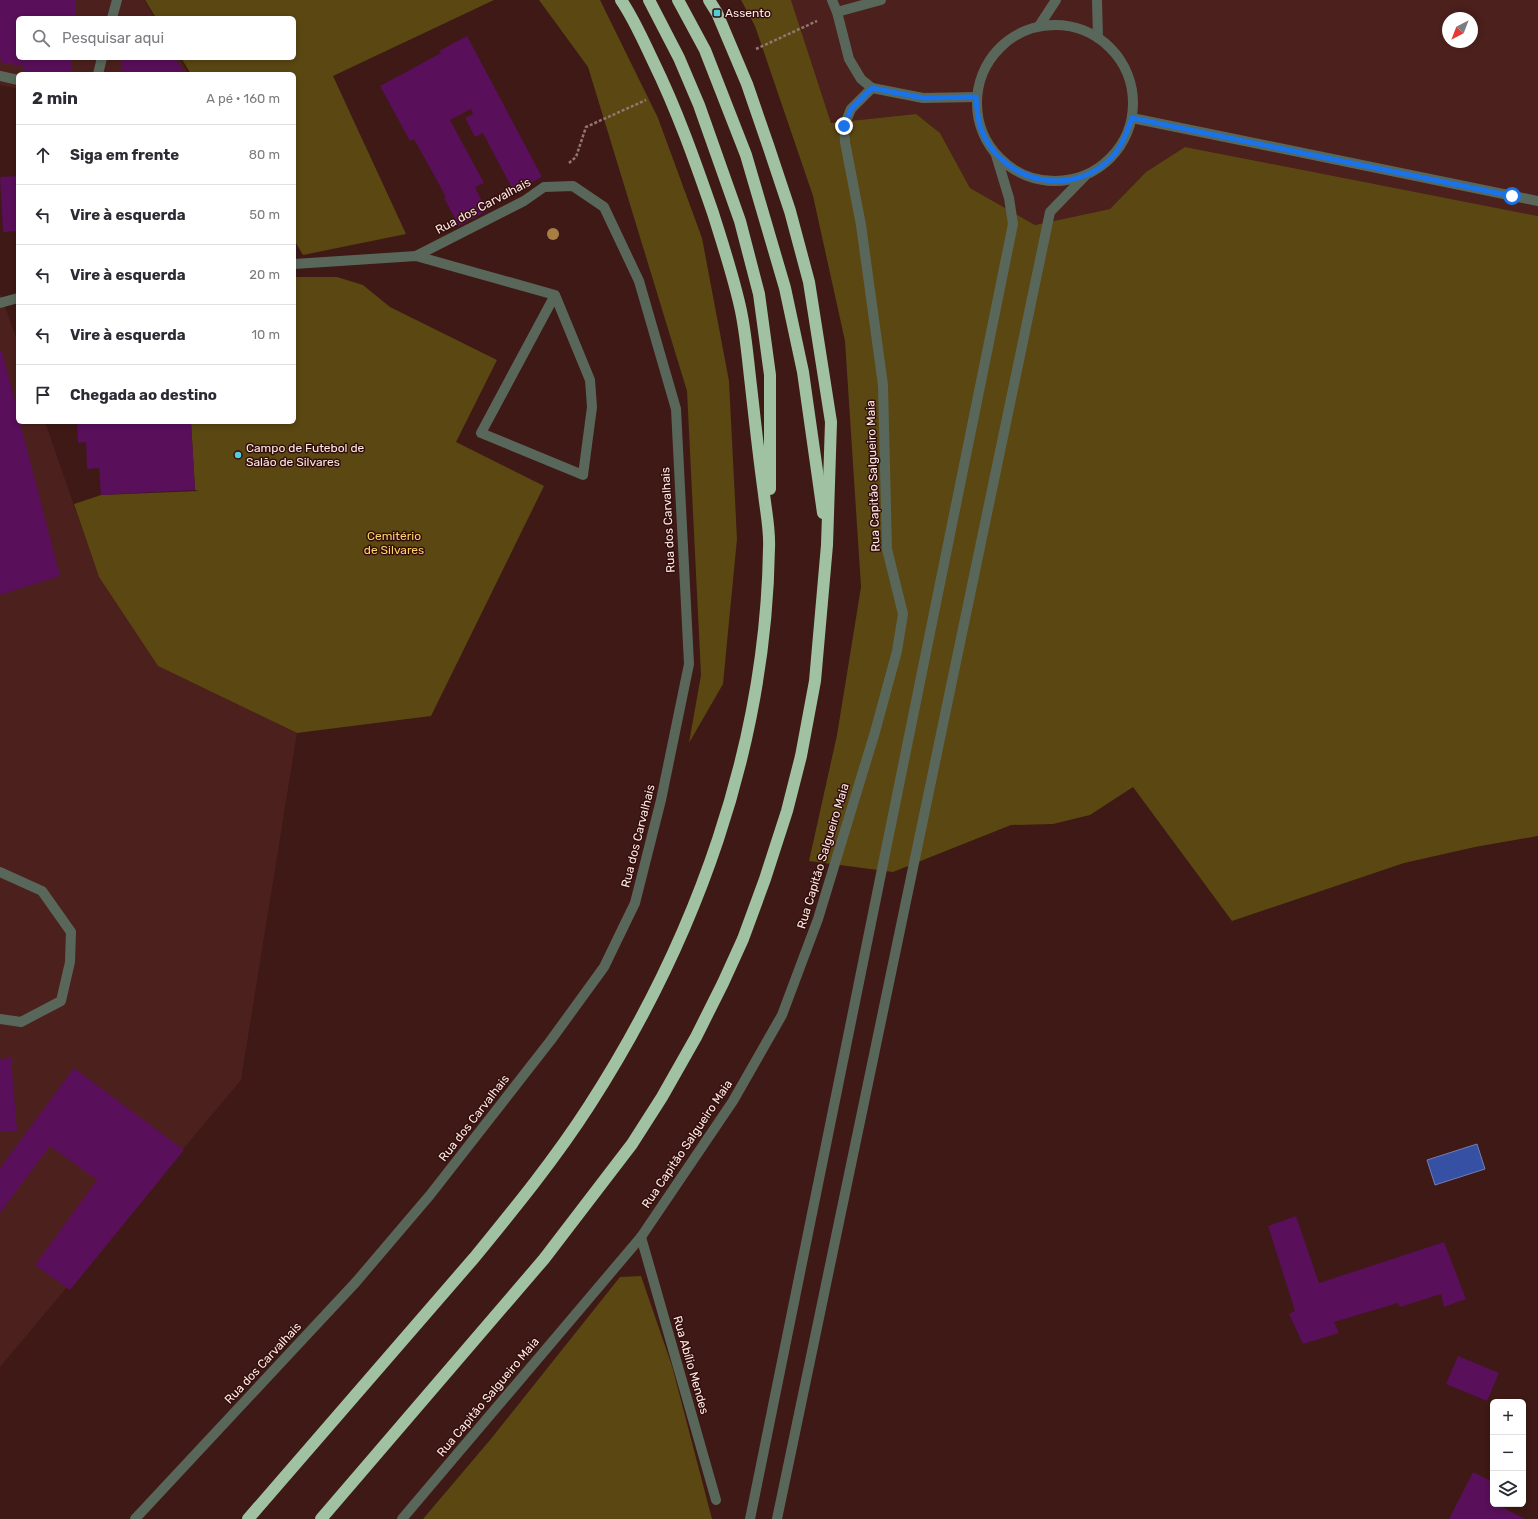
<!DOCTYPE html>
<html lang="pt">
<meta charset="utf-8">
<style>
body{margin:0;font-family:Rubik,sans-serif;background:#f7f7f7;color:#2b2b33}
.controls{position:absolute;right:12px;bottom:12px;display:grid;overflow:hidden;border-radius:6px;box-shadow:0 2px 6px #0003}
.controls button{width:36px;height:36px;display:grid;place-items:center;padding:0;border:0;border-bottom:1px solid #e1e1e2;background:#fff;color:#2b2b33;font:20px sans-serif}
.compass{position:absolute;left:1442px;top:12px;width:36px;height:36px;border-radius:50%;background:#fff;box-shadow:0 2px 6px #0003;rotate:222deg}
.stop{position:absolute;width:12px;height:12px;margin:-9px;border:3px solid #1a73e8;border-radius:50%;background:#fff}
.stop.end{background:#1a73e8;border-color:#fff;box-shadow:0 1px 4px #0008}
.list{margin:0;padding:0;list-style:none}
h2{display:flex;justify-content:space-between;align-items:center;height:52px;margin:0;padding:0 16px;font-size:17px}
h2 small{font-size:13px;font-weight:400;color:#7c7c81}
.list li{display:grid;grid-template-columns:26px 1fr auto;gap:12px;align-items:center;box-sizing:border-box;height:60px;padding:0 16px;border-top:1px solid #e1e1e2}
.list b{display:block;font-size:15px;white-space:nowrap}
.list em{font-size:13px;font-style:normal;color:#7c7c81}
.icon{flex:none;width:22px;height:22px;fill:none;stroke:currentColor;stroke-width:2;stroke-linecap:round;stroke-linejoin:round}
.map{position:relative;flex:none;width:1538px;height:1519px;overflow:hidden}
.search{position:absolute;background:#fff;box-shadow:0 2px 6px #0003;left:16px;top:16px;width:280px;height:44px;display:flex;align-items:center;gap:10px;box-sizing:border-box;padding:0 14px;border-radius:6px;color:#7c7c81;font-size:15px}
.panel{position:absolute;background:#fff;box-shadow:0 2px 6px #0003;left:16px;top:72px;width:280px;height:352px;border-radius:6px}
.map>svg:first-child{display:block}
</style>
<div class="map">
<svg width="1538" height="1519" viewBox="0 0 1538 1519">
<rect width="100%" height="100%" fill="#3e1915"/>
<!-- built -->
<g fill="#4c201c" fill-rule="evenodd">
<polygon points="0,0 144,0 155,18 18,18 18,58 179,58 189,74 18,74 18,89 0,85"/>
<path d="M791,0H1538V216L1185,147L1146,172L1110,209L1035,225L970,188L940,133L916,114L831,123ZM1448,18H1472V42H1448Z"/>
<polygon points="0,295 1,295 18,343 18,422 45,422 99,577 158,666 297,733 241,1080 0,1367"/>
</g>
<!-- green -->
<g fill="#5a4712">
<polygon points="145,0 494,0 333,76 406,234 303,255 294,240 294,74 191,74 181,58 294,58 294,18 156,18"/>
<polygon points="539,0 600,0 658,118 702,238 729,381 737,539 723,684 689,743 701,675 687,391 588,67"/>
<polygon points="741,0 791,0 831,123 916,114 940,133 970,188 1035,225 1110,209 1146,172 1185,147 1538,216 1538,836 1475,847 1404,863 1232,921 1133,787 1090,815 1053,824 1011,825 893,872 809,861 837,735 861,587 845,341 813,196 755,26"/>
<polygon points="294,277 337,277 363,285 390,307 497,360 456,442 544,486 431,716 297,733 158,666 99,577 74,504 101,495 199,491 195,490 191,422 294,422"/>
<polygon points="641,1276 672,1366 712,1519 423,1519 490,1440 620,1277"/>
</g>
<!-- water -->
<polygon fill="#3650a3" stroke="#727eb7" points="1477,1144 1485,1169 1435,1185 1427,1160"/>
<!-- building -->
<g fill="#590f5a">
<polygon points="0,0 76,0 76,18 18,18 18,58 72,58 72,71 23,74 23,66 2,63 0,58"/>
<polygon points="467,36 542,177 514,192 483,133 475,137 465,118 473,114 471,109 450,120 484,183 475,187 487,211 459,226 444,198 446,197 414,139 410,141 380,86 441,53 439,51"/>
<polygon points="121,58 175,58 185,74 121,74"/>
<polygon points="18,176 18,231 3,232 0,177"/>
<polygon points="0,351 2,351 18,413 18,422 20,422 60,576 0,595"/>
<polygon points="77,422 191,422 195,490 101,495 99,468 87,469 86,442 78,443"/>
<polygon points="11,1058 17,1131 0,1132 0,1059"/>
<polygon points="74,1068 184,1150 70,1290 35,1265 97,1180 50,1146 0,1213 0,1168"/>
<polygon points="1296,1216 1319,1283 1444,1242 1466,1299 1444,1307 1441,1294 1400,1307 1398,1303 1334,1322 1339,1333 1303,1344 1289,1314 1295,1311 1268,1226"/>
<polygon points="1458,1356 1499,1373 1487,1401 1446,1384"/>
<polygon points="1473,1472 1493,1482 1493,1497 1491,1501 1493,1504 1496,1504 1525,1519 1449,1519"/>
</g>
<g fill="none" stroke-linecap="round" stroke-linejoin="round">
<!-- path -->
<g stroke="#937572" stroke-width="2.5" stroke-dasharray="3 2" stroke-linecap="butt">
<polyline points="756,49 817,21"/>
<polyline points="569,163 576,157 586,127 646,100"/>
</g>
<!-- service -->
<g stroke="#59675a" stroke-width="10">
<polyline points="832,0 837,12 849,59 861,79 872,88 923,98 977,97"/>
<polyline points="1097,0 1098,38"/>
<polyline points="837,12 881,0"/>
<polyline points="112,18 117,0"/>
<polyline points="1039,26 1056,0"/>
<polyline points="98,74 102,58"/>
<polyline points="0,76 18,80"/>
<polyline points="1132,118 1538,201"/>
<polyline points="0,872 42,891 71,932 70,962 61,1001 21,1022 0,1019"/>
<polyline points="641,1237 733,1101 782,1015 818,919 875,732 897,651 903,614 887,549 883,385 861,225 845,142 844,126 851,109 872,88"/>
</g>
<!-- minor -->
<g stroke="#59675a" stroke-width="10">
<circle cx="1055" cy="103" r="78"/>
<polyline points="294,264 416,256 555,295 481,433 583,475 592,407 590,380 555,295"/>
<polyline points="0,303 18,298"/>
<polyline points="641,1237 716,1500"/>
<polyline points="135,1519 356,1282 430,1195 551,1040 604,967 635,903 661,800 689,664 676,409 639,281 604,207 573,186 544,187 524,201 416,256"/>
<polyline points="402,1519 641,1237"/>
<polyline points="750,1519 1013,224 1009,198 996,155"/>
<polyline points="777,1519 1050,212 1085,176"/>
</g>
<!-- motorway -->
<g stroke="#a0c2a3" stroke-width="12">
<polyline points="649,0 679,58 699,105 740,221 759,294 770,375 770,489"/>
<polyline points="678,0 705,50 746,155 785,288 803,372 823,513"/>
<path d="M248,1519L474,1258C514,1209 555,1159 589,1106C696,940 766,747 769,548C770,530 766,512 764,494C759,458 755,422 751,386C748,361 746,335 741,311C734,278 723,245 713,213C695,161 677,110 653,61C643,40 634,19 621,0"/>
<polyline points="321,1519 544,1259 632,1144 662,1097 696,1037 723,983 743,939 765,879 787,811 801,756 815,681 827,545 831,422 809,282 790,211 768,145 747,84 717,13 709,0"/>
</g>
</g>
<!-- trees -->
<circle fill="#a87f43" cx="553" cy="234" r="6"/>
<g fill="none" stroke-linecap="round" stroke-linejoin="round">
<!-- route -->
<path stroke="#1a73e8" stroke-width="5" d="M844,126L851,109L872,88L923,98L976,97C977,111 978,126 985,138C1008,182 1069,196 1107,162C1121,150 1126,134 1132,118L1512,196"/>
</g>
<!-- markers -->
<g fill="#53cbdb" stroke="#330f0c" stroke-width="1.5">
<rect x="713" y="9" width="8" height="8" rx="2"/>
<circle cx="238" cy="455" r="4"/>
</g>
<g text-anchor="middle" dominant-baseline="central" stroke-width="3" stroke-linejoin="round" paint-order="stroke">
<!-- poi labels -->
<g font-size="12" fill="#fee9e6" stroke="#330f0c" text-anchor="start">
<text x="725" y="13">Assento</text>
<text x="246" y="448">Campo de Futebol de<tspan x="246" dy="14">Salão de Silvares</tspan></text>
</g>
<!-- street labels -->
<g font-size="12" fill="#fee9e6" stroke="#330f0c">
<text transform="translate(483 206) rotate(-28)">Rua dos Carvalhais</text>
<text transform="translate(873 476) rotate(-92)">Rua Capitão Salgueiro Maia</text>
<text transform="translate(668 520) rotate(-93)">Rua dos Carvalhais</text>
<text transform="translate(638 836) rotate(-76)">Rua dos Carvalhais</text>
<text transform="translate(823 856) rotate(-73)">Rua Capitão Salgueiro Maia</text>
<text transform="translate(474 1118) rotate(-52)">Rua dos Carvalhais</text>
<text transform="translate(687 1144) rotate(-56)">Rua Capitão Salgueiro Maia</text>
<text transform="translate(263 1363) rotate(-47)">Rua dos Carvalhais</text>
<text transform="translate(691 1365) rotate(74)">Rua Abílio Mendes</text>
<text transform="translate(488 1397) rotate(-50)">Rua Capitão Salgueiro Maia</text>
</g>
<!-- park labels -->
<g font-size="12" fill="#fed368" stroke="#330f0c">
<text x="394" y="536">Cemitério<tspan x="394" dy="14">de Silvares</tspan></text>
</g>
</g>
</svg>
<div class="controls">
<button>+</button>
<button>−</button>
<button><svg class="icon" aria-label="layers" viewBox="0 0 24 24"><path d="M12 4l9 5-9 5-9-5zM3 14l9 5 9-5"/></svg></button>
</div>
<svg class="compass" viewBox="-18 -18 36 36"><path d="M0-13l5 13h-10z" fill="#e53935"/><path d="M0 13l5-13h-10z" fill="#7c7c81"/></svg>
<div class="stop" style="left:1512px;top:196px"></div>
<div class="stop end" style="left:844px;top:126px"></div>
<div class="search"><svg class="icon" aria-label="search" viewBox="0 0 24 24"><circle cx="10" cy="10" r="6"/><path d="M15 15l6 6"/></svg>Pesquisar aqui</div>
<section class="panel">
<h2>2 min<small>A pé · 160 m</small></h2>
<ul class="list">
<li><svg class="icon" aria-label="ahead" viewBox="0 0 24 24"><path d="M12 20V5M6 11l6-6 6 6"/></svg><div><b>Siga em frente</b></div><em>80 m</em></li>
<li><svg class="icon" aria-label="left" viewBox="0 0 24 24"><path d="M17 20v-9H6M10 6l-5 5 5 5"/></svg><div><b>Vire à esquerda</b></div><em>50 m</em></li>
<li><svg class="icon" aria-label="left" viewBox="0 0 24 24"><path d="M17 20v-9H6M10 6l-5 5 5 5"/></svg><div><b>Vire à esquerda</b></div><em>20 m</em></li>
<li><svg class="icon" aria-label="left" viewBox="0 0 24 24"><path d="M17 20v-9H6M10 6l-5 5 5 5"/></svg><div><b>Vire à esquerda</b></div><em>10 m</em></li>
<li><svg class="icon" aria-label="arrive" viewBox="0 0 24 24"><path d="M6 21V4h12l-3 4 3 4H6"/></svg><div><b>Chegada ao destino</b></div></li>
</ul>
</section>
</div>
